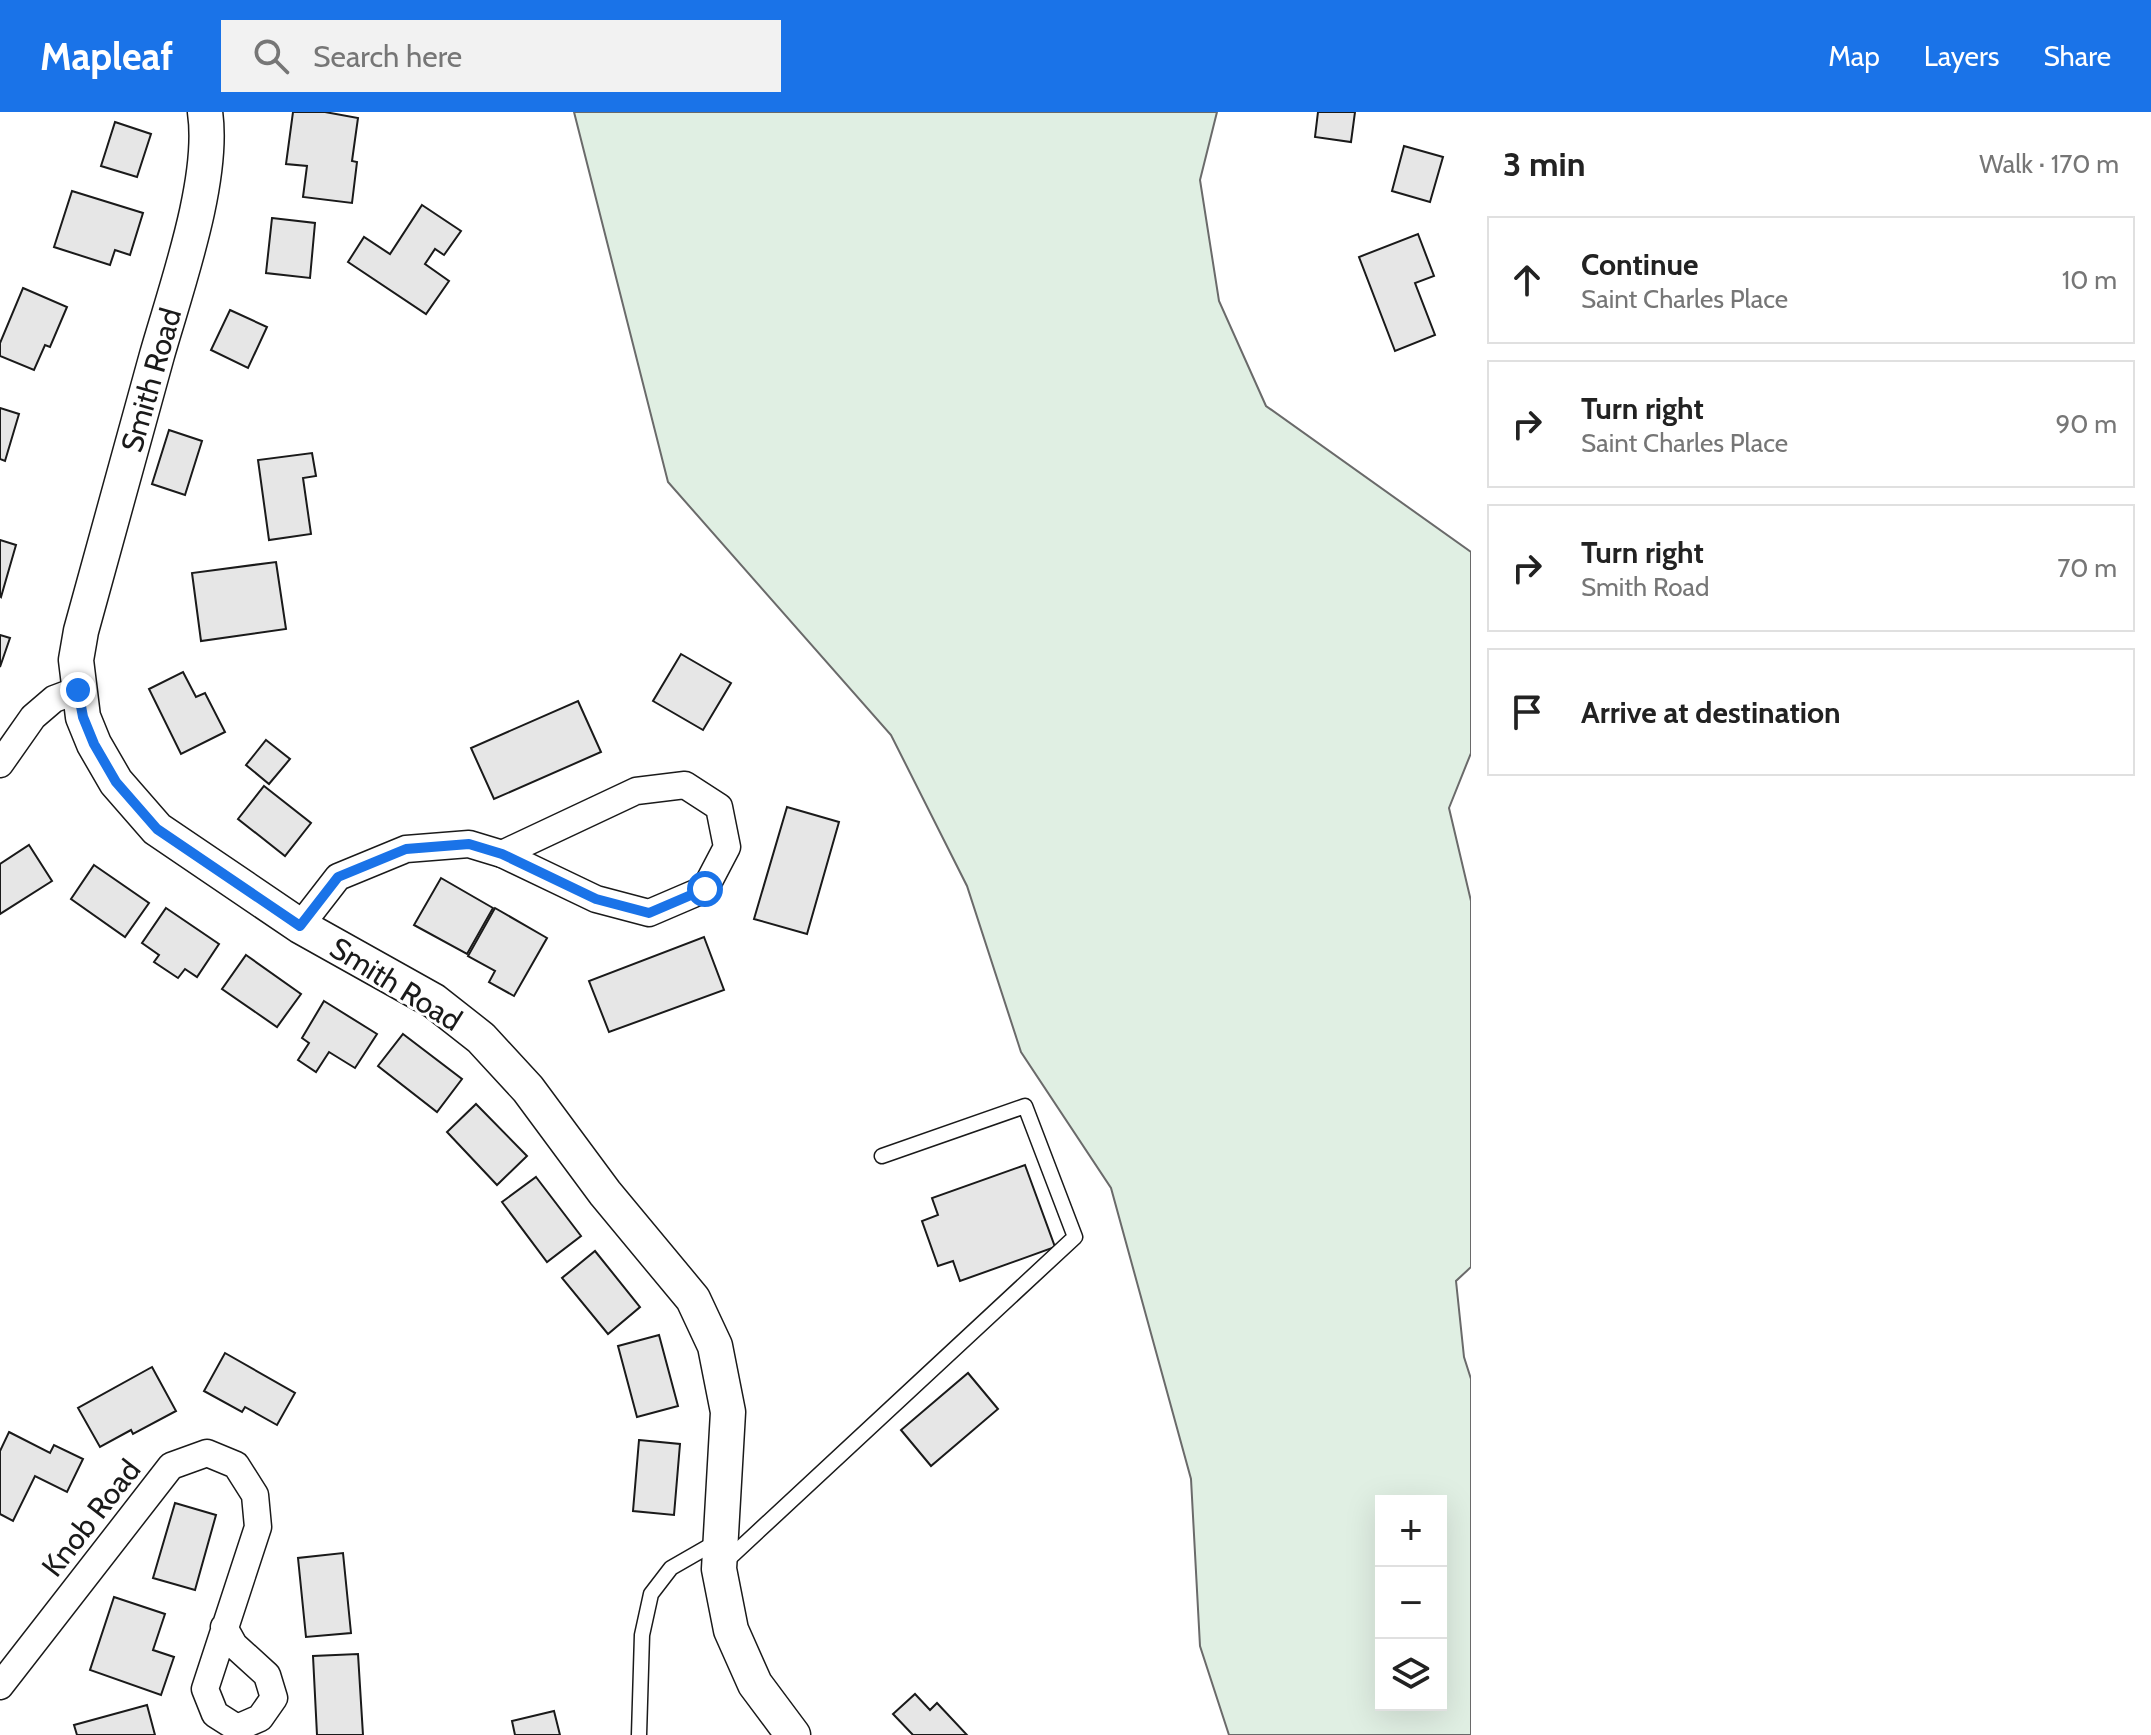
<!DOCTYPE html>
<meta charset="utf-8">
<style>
body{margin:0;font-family:Cabin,sans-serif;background:#f2f2f2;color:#222}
.controls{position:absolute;right:24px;bottom:24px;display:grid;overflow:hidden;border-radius:0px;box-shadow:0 8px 32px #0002}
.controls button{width:72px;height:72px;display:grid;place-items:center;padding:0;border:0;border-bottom:2px solid #e0e0e0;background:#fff;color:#222;font:40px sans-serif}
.stop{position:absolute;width:24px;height:24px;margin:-18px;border:6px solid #1a73e8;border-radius:50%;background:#fff}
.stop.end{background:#1a73e8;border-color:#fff;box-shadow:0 2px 8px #0008}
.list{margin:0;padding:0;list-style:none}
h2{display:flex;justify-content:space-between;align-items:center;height:104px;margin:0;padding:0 32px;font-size:34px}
h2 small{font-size:26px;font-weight:400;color:#767676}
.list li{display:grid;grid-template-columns:52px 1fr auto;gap:24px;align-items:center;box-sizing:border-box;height:128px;margin:0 16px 16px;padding:0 16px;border:2px solid #e0e0e0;border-radius:0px}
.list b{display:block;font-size:30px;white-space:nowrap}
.list p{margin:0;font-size:26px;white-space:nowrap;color:#767676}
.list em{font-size:26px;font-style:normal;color:#767676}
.icon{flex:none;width:44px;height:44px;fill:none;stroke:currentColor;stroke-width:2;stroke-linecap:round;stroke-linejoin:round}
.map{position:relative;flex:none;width:1471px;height:1623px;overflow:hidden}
header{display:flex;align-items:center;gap:48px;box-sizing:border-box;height:112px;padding:0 40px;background:#1a73e8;color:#fff}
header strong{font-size:38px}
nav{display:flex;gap:44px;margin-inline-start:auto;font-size:28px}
.search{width:560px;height:72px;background:#f2f2f2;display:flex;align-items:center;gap:20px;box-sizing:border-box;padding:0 28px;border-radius:0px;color:#767676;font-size:30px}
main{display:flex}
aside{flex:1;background:#fff}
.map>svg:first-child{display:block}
</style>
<header>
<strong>Mapleaf</strong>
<div class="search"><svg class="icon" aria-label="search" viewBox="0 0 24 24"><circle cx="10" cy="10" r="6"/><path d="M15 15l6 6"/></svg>Search here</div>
<nav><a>Map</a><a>Layers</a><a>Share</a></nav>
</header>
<main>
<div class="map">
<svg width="1471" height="1623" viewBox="0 0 1471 1623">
<rect width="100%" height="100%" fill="#fff"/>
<!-- green -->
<path fill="#e0efe3" stroke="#6a6a6a" stroke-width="2" fill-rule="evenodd" d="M574,0H1217L1200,68L1219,189L1266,294L1471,440V641L1449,696L1471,789V1155L1456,1169L1464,1245L1471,1267V1623H1229L1200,1534L1191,1367L1111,1076L1021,940L967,774L891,623L668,370ZM1381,1389H1441V1593H1381Z"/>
<!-- building -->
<g fill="#e6e6e6" stroke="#1a1a1a" stroke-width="2">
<polygon points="293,0 325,0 358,6 352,49 357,50 352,91 303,85 307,54 286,52"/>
<polygon points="1318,0 1355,0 1351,30 1315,25"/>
<polygon points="115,10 151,22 137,65 101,54"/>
<polygon points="1404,34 1443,45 1430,90 1392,79"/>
<polygon points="72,79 143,101 130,143 115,138 110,153 54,135"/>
<polygon points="422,93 461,119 444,143 435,137 425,152 449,169 426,202 348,150 364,125 390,142"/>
<polygon points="272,106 315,111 310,166 266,161"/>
<polygon points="1418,122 1434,164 1415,171 1435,223 1395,239 1359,145"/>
<polygon points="23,176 67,195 50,235 45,233 34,258 0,244 0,231"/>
<polygon points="230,198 267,215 248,256 211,238"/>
<polygon points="0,296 19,302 5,349 0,347"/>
<polygon points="169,318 202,329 185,383 152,372"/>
<polygon points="312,341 316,364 303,366 311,422 269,428 258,348"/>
<polygon points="0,428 16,433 1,485 0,484"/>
<polygon points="276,450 286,517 201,529 192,461"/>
<polygon points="0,523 10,526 0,555"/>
<polygon points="681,542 731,571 703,618 653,589"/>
<polygon points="183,560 196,585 205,581 225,620 181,642 149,577"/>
<polygon points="578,589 601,640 494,687 471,636"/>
<polygon points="266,628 290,647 269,672 246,653"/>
<polygon points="264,674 311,711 285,744 238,707"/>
<polygon points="787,695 839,710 807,822 754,807"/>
<polygon points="29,733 52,769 0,802 0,752"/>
<polygon points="94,753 149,791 125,825 71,787"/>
<polygon points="441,766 493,796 467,842 414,813"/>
<polygon points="166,796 219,832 197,865 185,857 178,866 154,850 159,843 142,831"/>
<polygon points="495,796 547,826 514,884 489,870 495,859 468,844"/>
<polygon points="704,825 724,878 609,920 589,869"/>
<polygon points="246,843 301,882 277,915 222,877"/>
<polygon points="324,889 377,922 355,956 329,940 316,960 298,948 309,931 302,926"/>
<polygon points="403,922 462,967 437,1000 378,954"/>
<polygon points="476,992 527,1044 497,1073 447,1020"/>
<polygon points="1025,1053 1055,1135 960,1169 953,1149 938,1154 922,1109 938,1103 932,1086"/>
<polygon points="536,1065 581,1124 547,1150 502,1090"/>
<polygon points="595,1139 640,1195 608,1222 562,1166"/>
<polygon points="659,1223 678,1294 637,1305 618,1234"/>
<polygon points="225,1241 295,1281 277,1313 245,1295 242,1300 204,1279"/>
<polygon points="152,1255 176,1299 133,1322 131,1318 100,1335 78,1296"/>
<polygon points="968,1261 998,1297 931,1354 901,1318"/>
<polygon points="9,1320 50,1341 54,1333 83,1347 67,1380 35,1364 13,1409 0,1402 0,1339"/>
<polygon points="639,1328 680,1332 674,1403 633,1399"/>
<polygon points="175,1391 216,1403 195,1478 153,1466"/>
<polygon points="343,1441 351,1521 306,1525 298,1446"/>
<polygon points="114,1485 165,1502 153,1538 174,1545 161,1583 90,1558"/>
<polygon points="358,1542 363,1623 317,1623 313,1544"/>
<polygon points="915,1582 930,1598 937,1591 967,1623 913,1623 893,1602"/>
<polygon points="147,1593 155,1623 77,1623 74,1613"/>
<polygon points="554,1599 560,1623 515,1623 512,1609"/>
</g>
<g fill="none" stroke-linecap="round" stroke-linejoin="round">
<defs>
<g id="service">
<polyline points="723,1452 1075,1125 1025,994 882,1044"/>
<polyline points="639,1623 642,1523 651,1482 671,1456 718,1429"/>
</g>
<g id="minor">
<polyline points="0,652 33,605 54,587 78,578"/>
<polygon points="685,673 719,695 727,735 705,777 649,801 596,787 502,742 636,679"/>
<polyline points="300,814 338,765 406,737 469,732 502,742"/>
<polyline points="0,1574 171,1354 207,1341 236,1353 255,1383 258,1415 205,1577 215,1602 237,1616 260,1606 274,1586 267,1563 234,1533 224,1515"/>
</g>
<path id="tertiary" d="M205,0C215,68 176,176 157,243C131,335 106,427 81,519L76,548L83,605L94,632L116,670L157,717L300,814L434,889L481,926L528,977L605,1081L693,1187L715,1234L728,1300L719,1457L731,1518L755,1572L793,1623"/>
</defs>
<!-- service casing -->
<use href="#service" stroke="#1a1a1a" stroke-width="17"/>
<!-- minor casing -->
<use href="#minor" stroke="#1a1a1a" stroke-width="29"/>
<!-- tertiary casing -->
<use href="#tertiary" stroke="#1a1a1a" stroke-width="37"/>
<!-- service -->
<use href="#service" stroke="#fff" stroke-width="14"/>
<!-- minor -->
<use href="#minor" stroke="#fff" stroke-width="26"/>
<!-- tertiary -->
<use href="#tertiary" stroke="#fff" stroke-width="34"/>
</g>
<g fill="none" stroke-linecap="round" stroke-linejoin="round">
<!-- route -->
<polyline stroke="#1a73e8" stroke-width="10" points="78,578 83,605 94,632 116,670 157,717 300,814 338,765 406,737 469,732 502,742 596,787 649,801 705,777"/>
</g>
<g text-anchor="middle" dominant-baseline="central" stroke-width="6" stroke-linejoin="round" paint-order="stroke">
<!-- street labels -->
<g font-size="30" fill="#1a1a1a" stroke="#fff">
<text transform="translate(151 268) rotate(-74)">Smith Road</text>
<text transform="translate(396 872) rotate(32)">Smith Road</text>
<text transform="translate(91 1406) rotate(-52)">Knob Road</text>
</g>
</g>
</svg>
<div class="controls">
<button>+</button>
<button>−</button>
<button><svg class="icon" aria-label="layers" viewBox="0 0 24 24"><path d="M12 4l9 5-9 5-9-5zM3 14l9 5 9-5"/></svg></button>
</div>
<div class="stop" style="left:705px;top:777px"></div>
<div class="stop end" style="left:78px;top:578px"></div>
</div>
<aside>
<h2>3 min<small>Walk · 170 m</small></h2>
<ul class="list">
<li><svg class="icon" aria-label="ahead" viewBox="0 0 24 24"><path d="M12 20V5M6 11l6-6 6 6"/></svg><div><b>Continue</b><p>Saint Charles Place</p></div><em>10 m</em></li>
<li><svg class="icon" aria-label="right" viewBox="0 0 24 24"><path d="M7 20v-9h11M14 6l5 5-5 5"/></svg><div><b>Turn right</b><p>Saint Charles Place</p></div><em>90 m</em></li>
<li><svg class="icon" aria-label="right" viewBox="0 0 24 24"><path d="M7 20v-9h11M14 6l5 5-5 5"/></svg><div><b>Turn right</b><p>Smith Road</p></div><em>70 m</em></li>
<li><svg class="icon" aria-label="arrive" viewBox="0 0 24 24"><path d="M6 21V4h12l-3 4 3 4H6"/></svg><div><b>Arrive at destination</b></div></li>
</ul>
</aside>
</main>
